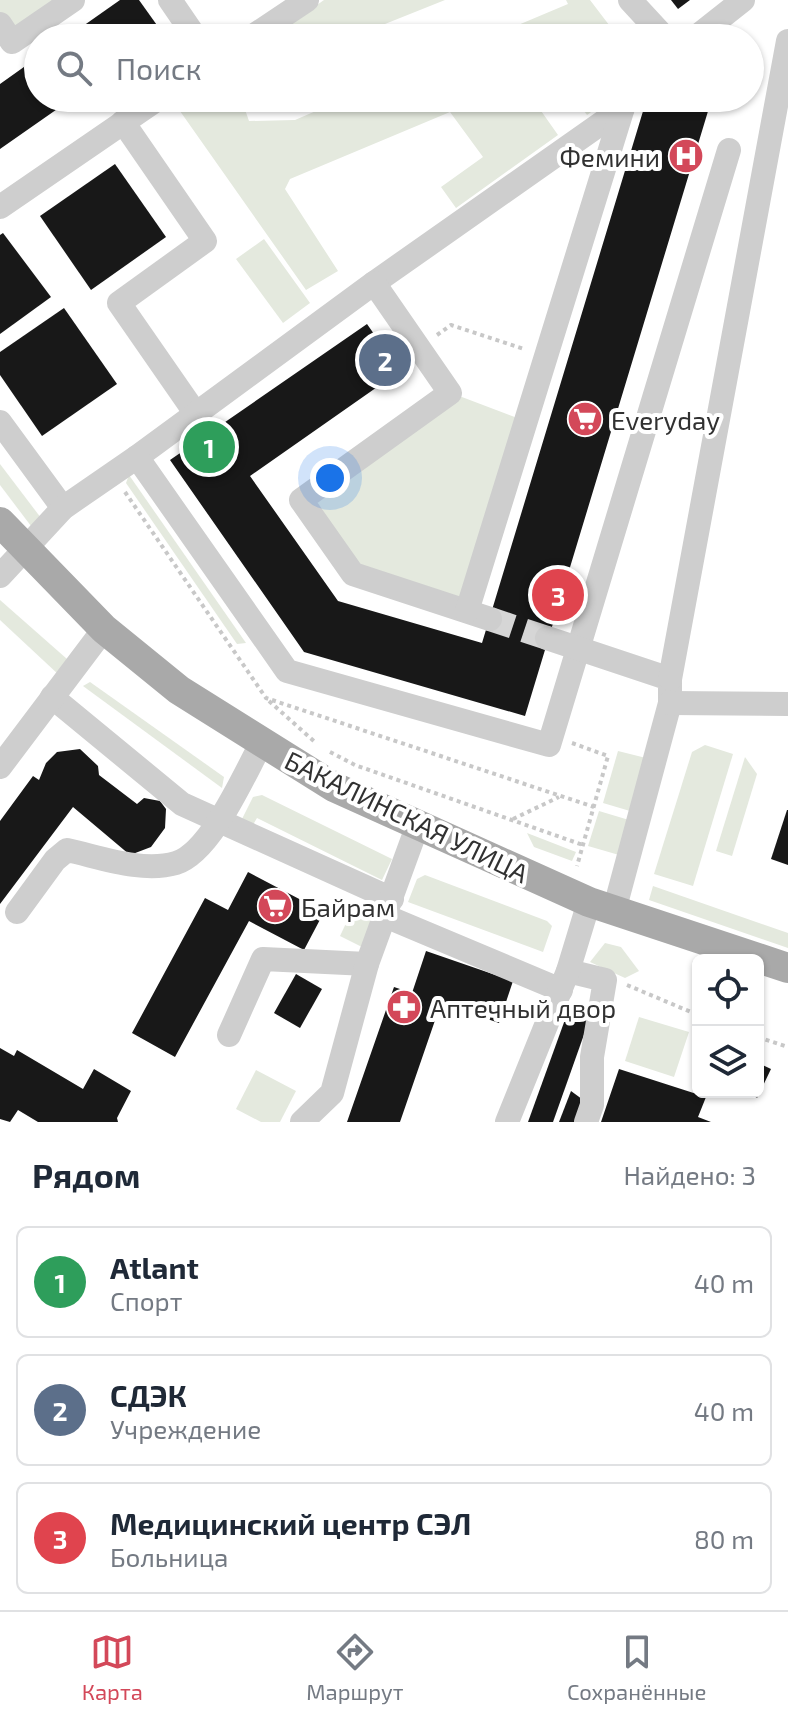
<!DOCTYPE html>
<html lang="ru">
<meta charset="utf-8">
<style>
body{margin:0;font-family:"Exo 2",sans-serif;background:#f2f2f3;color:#1f2937}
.controls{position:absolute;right:24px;bottom:24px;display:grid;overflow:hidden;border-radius:12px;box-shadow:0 2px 6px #0004}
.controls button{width:72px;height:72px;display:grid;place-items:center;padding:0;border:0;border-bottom:2px solid #e0e1e3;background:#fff;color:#1f2937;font:40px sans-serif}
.you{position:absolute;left:330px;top:478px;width:28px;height:28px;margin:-20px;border:6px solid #fff;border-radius:50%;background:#1a73e8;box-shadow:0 0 0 12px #1a73e833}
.badge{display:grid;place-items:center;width:52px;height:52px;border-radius:50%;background:#d34859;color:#fff;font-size:26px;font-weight:700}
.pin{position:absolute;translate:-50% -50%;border:4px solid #fff;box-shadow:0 2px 8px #0006}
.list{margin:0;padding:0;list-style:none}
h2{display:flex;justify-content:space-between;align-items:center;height:104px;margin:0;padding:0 32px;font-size:34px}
h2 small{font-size:26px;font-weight:400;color:#747a83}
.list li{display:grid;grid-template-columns:52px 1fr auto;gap:24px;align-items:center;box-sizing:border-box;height:112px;margin:0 16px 16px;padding:0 16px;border:2px solid #e0e1e3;border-radius:12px}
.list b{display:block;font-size:30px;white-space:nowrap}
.list p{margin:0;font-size:26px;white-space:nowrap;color:#747a83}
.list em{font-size:26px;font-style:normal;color:#747a83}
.icon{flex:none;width:44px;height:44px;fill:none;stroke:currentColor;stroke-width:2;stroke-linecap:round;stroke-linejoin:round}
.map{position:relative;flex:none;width:788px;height:1122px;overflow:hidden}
.search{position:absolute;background:#fff;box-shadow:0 2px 6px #0004;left:24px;right:24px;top:24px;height:88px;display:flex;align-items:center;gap:20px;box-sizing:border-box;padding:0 28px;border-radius:44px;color:#747a83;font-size:30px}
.sheet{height:488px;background:#fff}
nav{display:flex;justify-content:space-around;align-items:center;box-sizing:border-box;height:112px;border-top:2px solid #e0e1e3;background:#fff;font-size:22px;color:#747a83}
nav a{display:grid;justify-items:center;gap:4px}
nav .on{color:#d34859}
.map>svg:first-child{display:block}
</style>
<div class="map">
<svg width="788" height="1122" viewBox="0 0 788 1122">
<rect width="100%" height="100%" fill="#fff"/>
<!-- green -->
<g fill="#e4e9de">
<polygon points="0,0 64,0 14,35 0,14"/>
<polygon points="324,0 445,0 350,38 270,38"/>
<polygon points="566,0 590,0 619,38 487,38 568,4"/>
<polygon points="184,98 241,98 249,121 295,120 346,98 532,98 558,135 456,208 441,187 483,157 450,112 290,179 285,189 338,271 306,290 175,104"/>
<polygon points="575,98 611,98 587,115"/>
<polygon points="264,239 310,303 283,323 236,259"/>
<polygon points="454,394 520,419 468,606 357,570 308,502"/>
<polygon points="0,464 41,518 31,526 0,485"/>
<polygon points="129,475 246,643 237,644 126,483"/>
<polygon points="0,600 67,659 59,675 0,620"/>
<polygon points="90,682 224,777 222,788 83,686"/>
<polygon points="705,745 733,754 693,886 654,874 692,752"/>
<polygon points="618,751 646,758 630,811 603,803"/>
<polygon points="745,757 757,774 732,856 716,851"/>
<polygon points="262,795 392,859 382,880 257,818 251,828 240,823 253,797"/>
<polygon points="599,811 629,820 619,855 588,846"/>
<polygon points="527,833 576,852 572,861 534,847"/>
<polygon points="425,875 547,921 552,926 543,952 408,902 417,879"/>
<polygon points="653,886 788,933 788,948 649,900"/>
<polygon points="356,902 380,913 364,948 340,936"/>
<polygon points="605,943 621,947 639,971 625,978 590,962"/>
<polygon points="639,1017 689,1032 674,1077 625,1061"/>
<polygon points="256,1070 296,1091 280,1122 261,1122 236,1109"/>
</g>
<!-- building -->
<g fill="#181818">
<polygon points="120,0 139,0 164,35 66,38"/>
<polygon points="671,0 690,0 678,9"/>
<polygon points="38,57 38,98 73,98 0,149 0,84"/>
<polygon points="647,98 712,98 525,716 304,652 170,460 367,324 400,371 250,476 338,601 482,643"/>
<polygon points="115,164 166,237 91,290 40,216"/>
<polygon points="3,233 51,297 0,334 0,235"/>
<polygon points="64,308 117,384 42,436 0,375 0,352"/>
<polygon points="80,749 98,766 99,775 137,804 144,798 160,801 166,809 165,828 151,847 130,855 73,807 0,904 0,821 33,776 39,780 46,763 57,752"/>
<polygon points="787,810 788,810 788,865 771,859"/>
<polygon points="248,872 324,912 304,950 249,921 175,1057 132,1033 205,898 228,910"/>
<polygon points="426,951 513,981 499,1023 441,1003 400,1122 347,1122 394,987 412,993"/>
<polygon points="296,974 322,989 300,1028 274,1013"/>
<polygon points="571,1003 592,1012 553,1122 528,1122"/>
<polygon points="0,1048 14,1056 17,1050 83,1089 94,1069 131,1091 117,1118 118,1122 38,1122 18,1110 10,1122 0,1119"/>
<polygon points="758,1063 771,1069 757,1098 744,1092 758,1092"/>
<polygon points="619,1069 706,1097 698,1117 711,1122 601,1122"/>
<polygon points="571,1091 590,1105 583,1122 559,1122"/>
</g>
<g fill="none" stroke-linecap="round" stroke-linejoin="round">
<!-- minor-tunnel -->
<polyline stroke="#d6d6d6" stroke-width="24" stroke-dasharray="24 12" stroke-linecap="butt" points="490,619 547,638"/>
<!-- path -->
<g stroke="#c8c8c8" stroke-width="4" stroke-dasharray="4 4" stroke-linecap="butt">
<polyline points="437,335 451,325 524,349"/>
<polyline points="125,492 266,698 594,807"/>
<polyline points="269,701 316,743"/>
<polyline points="572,743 608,756 577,866"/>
<polyline points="330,752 355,765 583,845"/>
<polyline points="513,819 559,797"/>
<polyline points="627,985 698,1015"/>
<polyline points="758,1037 788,1047"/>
</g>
<!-- minor -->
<g stroke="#cecece" stroke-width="24">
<polyline points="170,0 196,38"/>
<polyline points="630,0 665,38"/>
<polyline points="0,24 12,42 73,0"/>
<polyline points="250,38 307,0"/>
<polyline points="695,38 743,0"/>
<polyline points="123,122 205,241 119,303 196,414"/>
<polyline points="0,207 159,98"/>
<polyline points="374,283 623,108"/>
<polyline points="0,422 63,508"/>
<polyline points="137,457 374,283 450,393 301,500 353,574 490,619"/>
<polyline points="0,576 63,508 137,457 287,671 549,745 729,150"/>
<polyline points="467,611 626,98"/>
<polyline points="547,638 670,679 670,703 614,911"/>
<polyline points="670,679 788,41"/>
<polyline points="52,697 182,804 392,899"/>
<polyline points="670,703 788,704"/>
<polyline points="0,767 104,629"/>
<path d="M17,912L55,860L67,850C100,857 142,873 176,863C211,852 244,775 261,744"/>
<polyline points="385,916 561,990"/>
<polyline points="568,971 605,980 592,1057 592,1105 586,1122"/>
<polyline points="229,1035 263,959 367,964"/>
<polyline points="302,1122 332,1093 367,964 417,827"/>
<polyline points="507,1122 568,971 589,902"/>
</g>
<!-- major -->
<polyline stroke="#a9a9a9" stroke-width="30" points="0,522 104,629 179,690 334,787 589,902 788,968"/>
</g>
<!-- icons -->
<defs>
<symbol id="hospital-disc" viewBox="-11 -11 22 22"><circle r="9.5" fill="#d34859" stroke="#fff"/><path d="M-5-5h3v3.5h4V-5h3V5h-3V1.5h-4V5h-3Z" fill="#fff"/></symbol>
<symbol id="supermarket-disc" viewBox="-11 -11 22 22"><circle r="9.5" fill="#d34859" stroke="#fff"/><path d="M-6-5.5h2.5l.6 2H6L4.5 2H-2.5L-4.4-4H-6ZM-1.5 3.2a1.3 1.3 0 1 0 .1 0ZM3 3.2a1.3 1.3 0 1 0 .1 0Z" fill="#fff"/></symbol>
<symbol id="pharmacy-disc" viewBox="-11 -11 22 22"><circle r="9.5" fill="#d34859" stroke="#fff"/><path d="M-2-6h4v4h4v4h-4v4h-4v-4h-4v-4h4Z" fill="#fff"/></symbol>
</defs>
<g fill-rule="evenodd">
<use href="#hospital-disc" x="666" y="136" width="40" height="40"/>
<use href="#supermarket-disc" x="565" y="399" width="40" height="40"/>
<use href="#supermarket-disc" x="255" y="886" width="40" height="40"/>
<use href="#pharmacy-disc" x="384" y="987" width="40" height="40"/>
</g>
<g text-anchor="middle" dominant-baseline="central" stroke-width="8" stroke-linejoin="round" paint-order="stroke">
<!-- poi labels -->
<g font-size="26" fill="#313131" stroke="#fff" text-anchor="start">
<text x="660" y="156" text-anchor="end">Фемини</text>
<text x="611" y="419">Everyday</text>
<text x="301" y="906">Байрам</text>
<text x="430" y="1007">Аптечный двор</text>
</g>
<!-- street labels -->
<g font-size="26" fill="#313131" stroke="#fff">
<text transform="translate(407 816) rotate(26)">БАКАЛИНСКАЯ УЛИЦА</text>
</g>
</g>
</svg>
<div class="controls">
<button><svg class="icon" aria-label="locate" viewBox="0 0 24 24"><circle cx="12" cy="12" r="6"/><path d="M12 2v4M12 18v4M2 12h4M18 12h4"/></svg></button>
<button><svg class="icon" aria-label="layers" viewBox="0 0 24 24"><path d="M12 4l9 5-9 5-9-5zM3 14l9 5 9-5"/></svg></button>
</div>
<div class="you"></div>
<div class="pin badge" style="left:209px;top:447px;background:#2e9e5b">1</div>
<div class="pin badge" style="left:385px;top:360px;background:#5c6f8a">2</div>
<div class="pin badge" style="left:558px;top:595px;background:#e0444e">3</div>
<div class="search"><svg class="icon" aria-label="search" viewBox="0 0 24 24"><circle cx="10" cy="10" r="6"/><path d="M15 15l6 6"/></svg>Поиск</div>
</div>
<section class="sheet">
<h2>Рядом<small>Найдено: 3</small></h2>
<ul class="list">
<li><span class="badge" style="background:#2e9e5b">1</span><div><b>Atlant</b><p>Спорт</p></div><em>40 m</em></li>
<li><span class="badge" style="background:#5c6f8a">2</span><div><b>СДЭК</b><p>Учреждение</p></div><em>40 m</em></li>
<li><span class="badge" style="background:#e0444e">3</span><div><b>Медицинский центр СЭЛ</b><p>Больница</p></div><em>80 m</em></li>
</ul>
</section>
<nav>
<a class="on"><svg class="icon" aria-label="map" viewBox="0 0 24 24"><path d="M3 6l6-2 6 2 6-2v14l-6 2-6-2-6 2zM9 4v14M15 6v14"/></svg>Карта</a>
<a><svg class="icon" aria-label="directions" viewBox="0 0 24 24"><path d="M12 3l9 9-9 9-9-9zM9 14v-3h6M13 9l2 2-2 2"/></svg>Маршрут</a>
<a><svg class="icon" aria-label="saved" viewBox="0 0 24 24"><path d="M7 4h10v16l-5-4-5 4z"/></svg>Сохранённые</a>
</nav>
